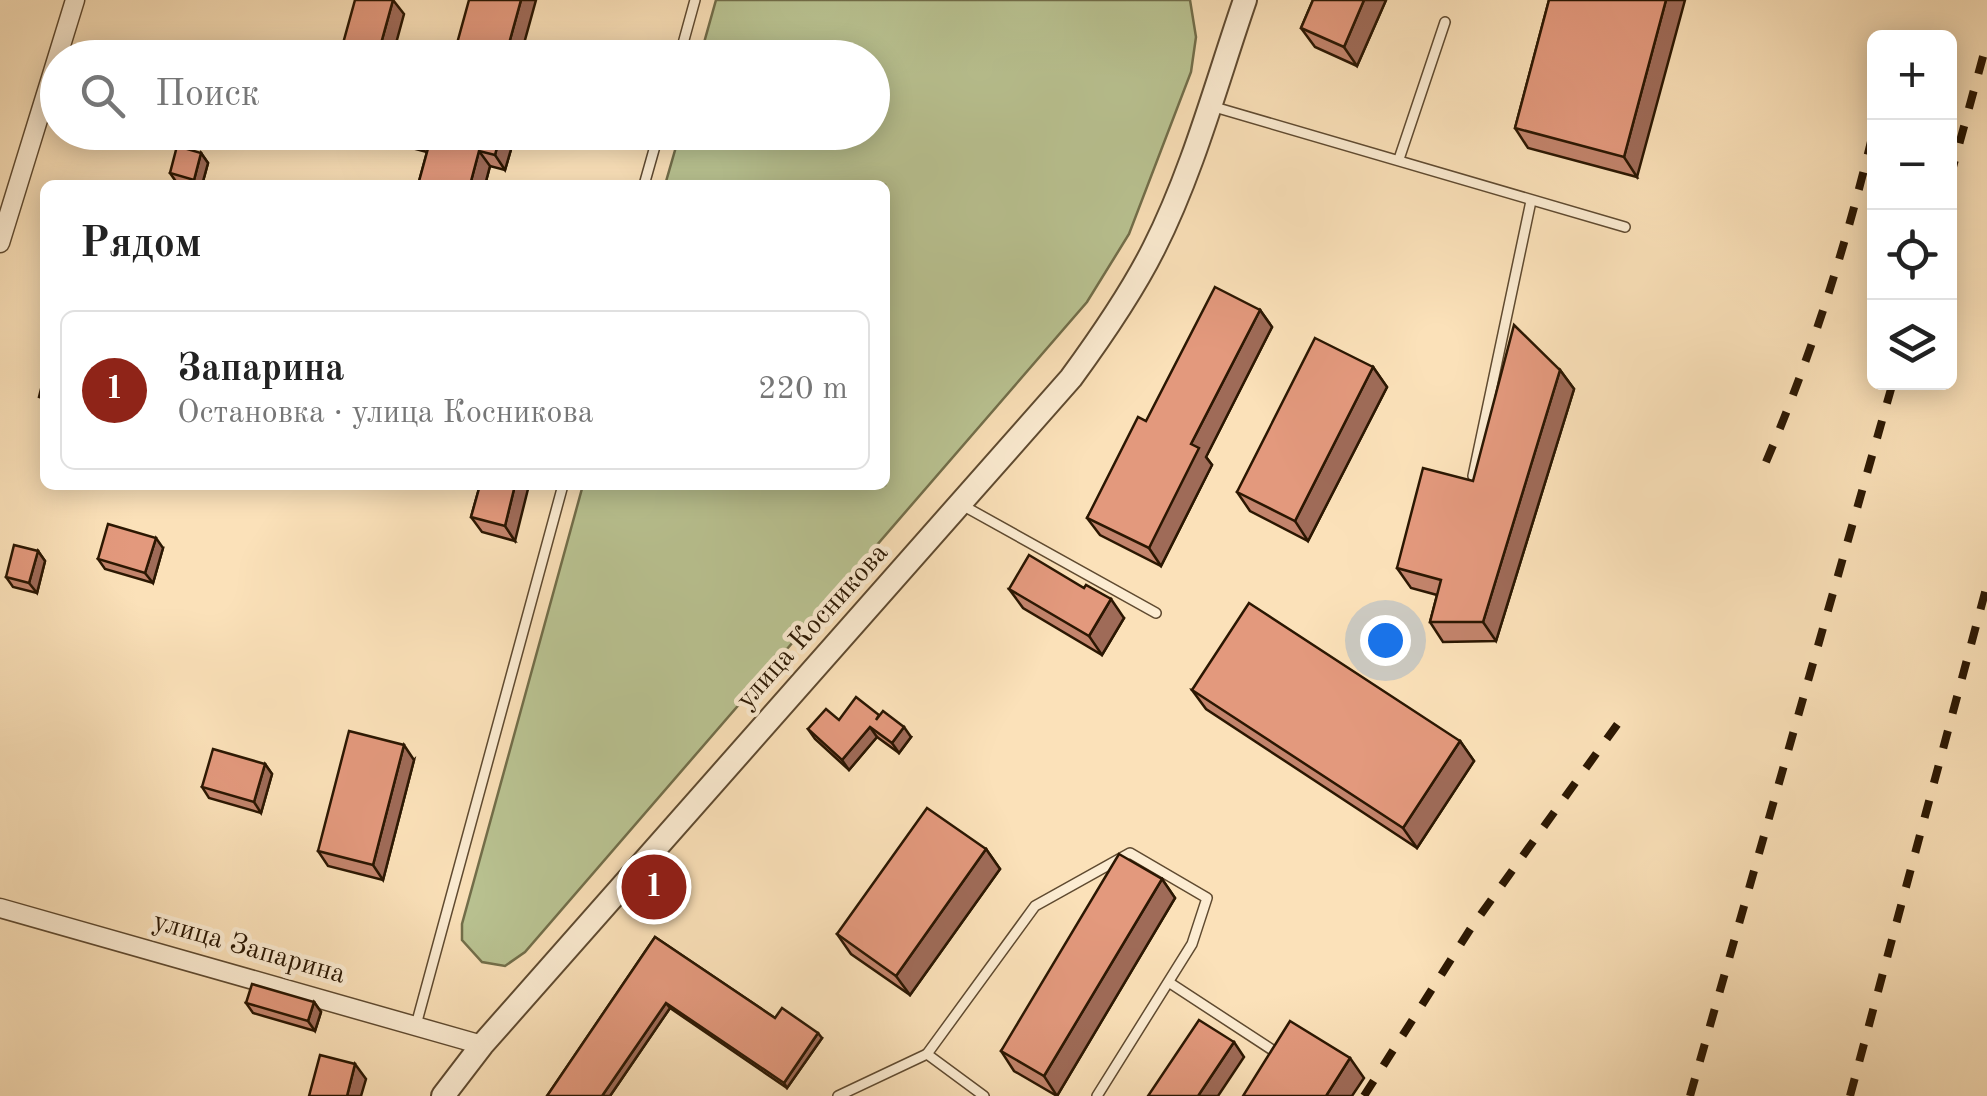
<!DOCTYPE html>
<html lang="ru">
<meta charset="utf-8">
<style>
body{margin:0;font-family:"Old Standard TT",serif;background:#f2f2f2;color:#222}
.controls{position:absolute;right:30px;top:30px;display:grid;overflow:hidden;border-radius:15px;box-shadow:0 5px 25px #0003}
.controls button{width:90px;height:90px;display:grid;place-items:center;padding:0;border:0;border-bottom:2px solid #e0e0e0;background:#fff;color:#222;font:50px sans-serif}
.you{position:absolute;left:1385px;top:640px;width:35px;height:35px;margin:-25px;border:8px solid #fff;border-radius:50%;background:#1a73e8;box-shadow:0 0 0 15px #1a73e833}
.badge{display:grid;place-items:center;width:65px;height:65px;border-radius:50%;background:#8f2418;color:#fff;font-size:32px;font-weight:700}
.pin{position:absolute;translate:-50% -50%;border:5px solid #fff;box-shadow:0 2px 10px #0006}
.list{margin:0;padding:0;list-style:none}
h2{display:flex;justify-content:space-between;align-items:center;height:130px;margin:0;padding:0 40px;font-size:42px}
h2 small{font-size:32px;font-weight:400;color:#767676}
.list li{display:grid;grid-template-columns:65px 1fr auto;gap:30px;align-items:center;box-sizing:border-box;height:160px;margin:0 20px 20px;padding:0 20px;border:2px solid #e0e0e0;border-radius:15px}
.list b{display:block;font-size:38px;white-space:nowrap}
.list p{margin:0;font-size:32px;white-space:nowrap;color:#767676}
.list em{font-size:32px;font-style:normal;color:#767676}
.icon{flex:none;width:55px;height:55px;fill:none;stroke:currentColor;stroke-width:2;stroke-linecap:round;stroke-linejoin:round}
.map{position:relative;flex:none;width:1987px;height:1096px;overflow:hidden}
.search{position:absolute;background:#fff;box-shadow:0 5px 25px #0003;left:40px;top:40px;width:850px;height:110px;display:flex;align-items:center;gap:25px;box-sizing:border-box;padding:0 35px;border-radius:55px;color:#767676;font-size:38px}
.panel{position:absolute;background:#fff;box-shadow:0 5px 25px #0003;left:40px;top:180px;width:850px;height:310px;border-radius:15px}
.map>svg:first-child{display:block}
</style>
<div class="map">
<svg width="1987" height="1096" viewBox="0 0 1987 1096">
<rect width="100%" height="100%" fill="#fbe1b9"/>
<filter id="stains"><feTurbulence type="fractalNoise" baseFrequency=".002" numOctaves="4"/><feColorMatrix values="0 0 0 0 .2 0 0 0 0 .09 0 0 0 0 .02 0 0 0 .5 -.17"/></filter>
<radialGradient id="worn" r=".72"><stop offset=".6" stop-color="#630" stop-opacity="0"/><stop offset="1" stop-color="#630" stop-opacity=".3"/></radialGradient>
<!-- green -->
<polygon fill="#bac493" stroke="#726e4a" stroke-width="2.5" points="716,0 1190,0 1196,37 1191,72 1129,234 1087,302 525,952 505,966 482,962 462,940 462,924 583,485 885,485 885,185 665,185 680,133 872,132 872,58 700,57"/>
<g fill="none" stroke-linecap="round" stroke-linejoin="round">
<defs>
<g id="service">
<polyline points="679,58 695,0"/>
<polyline points="1211,106 1625,227"/>
<polyline points="1399,159 1445,22"/>
<polyline points="644,185 659,132"/>
<polyline points="1473,476 1531,201"/>
<polyline points="962,505 1156,613"/>
<polyline points="1170,983 1277,1053 1275,1056"/>
<polyline points="416,1025 563,485"/>
<polyline points="838,1096 927,1054"/>
<polyline points="984,1096 927,1054 1035,906 1130,853 1207,898 1192,944 1097,1096"/>
</g>
<g id="minor">
<polyline points="0,243 75,0"/>
<polyline points="0,908 482,1045"/>
</g>
<path id="tertiary" d="M443,1096L482,1045L1071,378C1101,337 1131,294 1154,248C1193,171 1217,81 1245,0"/>
</defs>
<!-- service casing -->
<use href="#service" stroke="#5f4a30" stroke-width="12"/>
<!-- minor casing -->
<use href="#minor" stroke="#5f4a30" stroke-width="21"/>
<!-- tertiary casing -->
<use href="#tertiary" stroke="#5f4a30" stroke-width="26"/>
<!-- service -->
<use href="#service" stroke="#fcecd2" stroke-width="9"/>
<!-- minor -->
<use href="#minor" stroke="#fcecd2" stroke-width="18"/>
<!-- tertiary -->
<use href="#tertiary" stroke="#fcecd2" stroke-width="22"/>
<!-- rail -->
<g stroke="#2b1702" stroke-width="8" stroke-dasharray="18 18" stroke-linecap="butt">
<polyline points="1950,178 1987,42"/>
<path d="M1766,462C1812,354 1847,243 1874,129"/>
<polyline points="1364,1096 1471,928 1619,722"/>
<polyline points="1690,1096 1893,382"/>
<polyline points="1850,1096 1987,585"/>
</g>
</g>
<!-- wall -->
<g fill="#c3846c" stroke="#2b1702" stroke-width="2.5">
<polygon points="1313,0 1386,0 1357,66 1315,47 1301,28"/>
<polygon points="1549,0 1637,177 1528,148 1515,128"/>
<polygon points="330,132 516,132 505,170 490,166 485,185 418,185 427,152 370,137 368,145 332,135"/>
<polygon points="201,153 208,163 202,185 177,183 170,173"/>
<polygon points="1260,310 1272,327 1206,457 1212,465 1161,566 1100,535 1087,518 1146,421"/>
<polygon points="1373,367 1387,387 1308,541 1250,511 1237,492"/>
<polygon points="1560,370 1574,389 1496,641 1443,642 1430,622 1437,595 1411,588 1397,568 1473,481"/>
<polygon points="480,485 515,541 482,532 471,517"/>
<polygon points="163,548 153,583 105,569 98,559"/>
<polygon points="38,551 45,561 37,593 13,587 6,577"/>
<polygon points="1084,588 1124,618 1102,655 1023,608 1009,589"/>
<polygon points="1192,690 1460,741 1474,761 1417,848 1206,709"/>
<polygon points="839,720 911,737 899,753 877,737 849,770 815,739 808,729"/>
<polygon points="414,760 383,880 328,866 318,851"/>
<polygon points="265,764 272,774 261,813 209,798 202,787"/>
<polygon points="986,849 1000,869 910,995 851,954 837,934"/>
<polygon points="1162,879 1175,898 1057,1096 1014,1071 1001,1051"/>
<polygon points="655,937 775,1018 822,1038 787,1088 670,1008 610,1096 547,1096"/>
<polygon points="314,1002 321,1012 315,1031 253,1013 246,1003"/>
</g>
<!-- shaded-wall -->
<g fill="#9f6b58" stroke="#2b1702" stroke-width="2.5">
<polygon points="393,0 404,14 392,58 377,58"/>
<polygon points="521,0 536,0 520,58 505,58"/>
<polygon points="1364,0 1386,0 1357,66 1344,47"/>
<polygon points="1666,0 1685,0 1637,177 1624,157"/>
<polygon points="359,132 367,132 370,137 368,145"/>
<polygon points="501,132 516,132 505,170 495,155"/>
<polygon points="479,151 490,166 485,185 470,185"/>
<polygon points="201,153 208,163 202,185 197,185 194,180"/>
<polygon points="1260,310 1272,327 1206,457 1212,465 1161,566 1149,548 1191,444"/>
<polygon points="1373,367 1387,387 1308,541 1295,521"/>
<polygon points="1560,370 1574,389 1496,641 1483,622"/>
<polygon points="515,485 529,485 515,541 505,526"/>
<polygon points="156,538 163,548 153,583 145,573"/>
<polygon points="38,551 45,561 37,593 29,583"/>
<polygon points="1111,599 1124,618 1102,655 1089,636"/>
<polygon points="870,727 877,737 849,770 842,760"/>
<polygon points="904,727 911,737 899,753 892,743"/>
<polygon points="1460,741 1474,761 1417,848 1403,828"/>
<polygon points="404,745 414,760 383,880 373,865"/>
<polygon points="265,764 272,774 261,813 254,802"/>
<polygon points="986,849 1000,869 910,995 896,976"/>
<polygon points="1162,879 1175,898 1057,1096 1044,1076"/>
<polygon points="314,1002 321,1012 315,1031 308,1021"/>
<polygon points="666,1003 670,1008 610,1096 602,1096"/>
<polygon points="818,1033 822,1038 787,1088 784,1083"/>
<polygon points="1234,1042 1244,1057 1218,1096 1198,1096"/>
<polygon points="1350,1058 1364,1078 1352,1096 1326,1096"/>
<polygon points="355,1064 366,1079 361,1096 347,1096"/>
</g>
<!-- building -->
<g fill="#e3997d" stroke="#2b1702" stroke-width="2.5">
<polygon points="355,0 393,0 377,58 339,58"/>
<polygon points="469,0 521,0 505,58 453,58"/>
<polygon points="1313,0 1364,0 1344,47 1301,28"/>
<polygon points="1549,0 1666,0 1624,157 1515,128"/>
<polygon points="399,132 501,132 495,155 479,151 470,185 418,185 430,141"/>
<polygon points="177,146 201,153 194,180 170,173"/>
<polygon points="1215,287 1260,310 1191,444 1199,448 1149,548 1087,518 1138,417 1146,421"/>
<polygon points="1514,325 1560,370 1483,622 1430,622 1441,580 1397,568 1423,468 1473,481"/>
<polygon points="1315,338 1373,367 1295,521 1237,492"/>
<polygon points="45,373 45,399 39,397"/>
<polygon points="480,485 515,485 505,526 471,517"/>
<polygon points="108,524 156,538 145,573 98,559"/>
<polygon points="14,545 38,551 29,583 6,577"/>
<polygon points="1029,555 1084,588 1086,585 1111,599 1089,636 1009,589"/>
<polygon points="1249,603 1460,741 1403,828 1192,690"/>
<polygon points="856,697 879,715 876,720 883,711 904,727 892,743 870,727 842,760 808,729 826,709 839,720"/>
<polygon points="349,731 404,745 373,865 318,851"/>
<polygon points="213,749 265,764 254,802 202,787"/>
<polygon points="927,808 986,849 896,976 837,934"/>
<polygon points="1119,854 1162,879 1044,1076 1001,1051"/>
<polygon points="655,937 775,1018 782,1008 818,1033 784,1083 666,1003 602,1096 547,1096"/>
<polygon points="252,984 314,1002 308,1021 246,1003"/>
<polygon points="1199,1020 1234,1042 1198,1096 1148,1096"/>
<polygon points="1290,1021 1350,1058 1326,1096 1243,1096"/>
<polygon points="320,1055 355,1064 347,1096 309,1096"/>
</g>
<g text-anchor="middle" dominant-baseline="central" stroke-width="9" stroke-linejoin="round" paint-order="stroke">
<!-- street labels -->
<g font-size="28" fill="#2b1702" stroke="#fcecd2">
<text transform="translate(813 627) rotate(-48)">улица Косникова</text>
<text transform="translate(249 949) rotate(16)">улица Запарина</text>
</g>
</g>
<rect width="100%" height="100%" filter="url(#stains)"/>
<rect width="100%" height="100%" fill="url(#worn)"/>
</svg>
<div class="controls">
<button>+</button>
<button>−</button>
<button><svg class="icon" aria-label="locate" viewBox="0 0 24 24"><circle cx="12" cy="12" r="6"/><path d="M12 2v4M12 18v4M2 12h4M18 12h4"/></svg></button>
<button><svg class="icon" aria-label="layers" viewBox="0 0 24 24"><path d="M12 4l9 5-9 5-9-5zM3 14l9 5 9-5"/></svg></button>
</div>
<div class="you"></div>
<div class="pin badge" style="left:654px;top:887px">1</div>
<div class="search"><svg class="icon" aria-label="search" viewBox="0 0 24 24"><circle cx="10" cy="10" r="6"/><path d="M15 15l6 6"/></svg>Поиск</div>
<section class="panel">
<h2>Рядом<small></small></h2>
<ul class="list">
<li><span class="badge">1</span><div><b>Запарина</b><p>Остановка · улица Косникова</p></div><em>220 m</em></li>
</ul>
</section>
</div>
